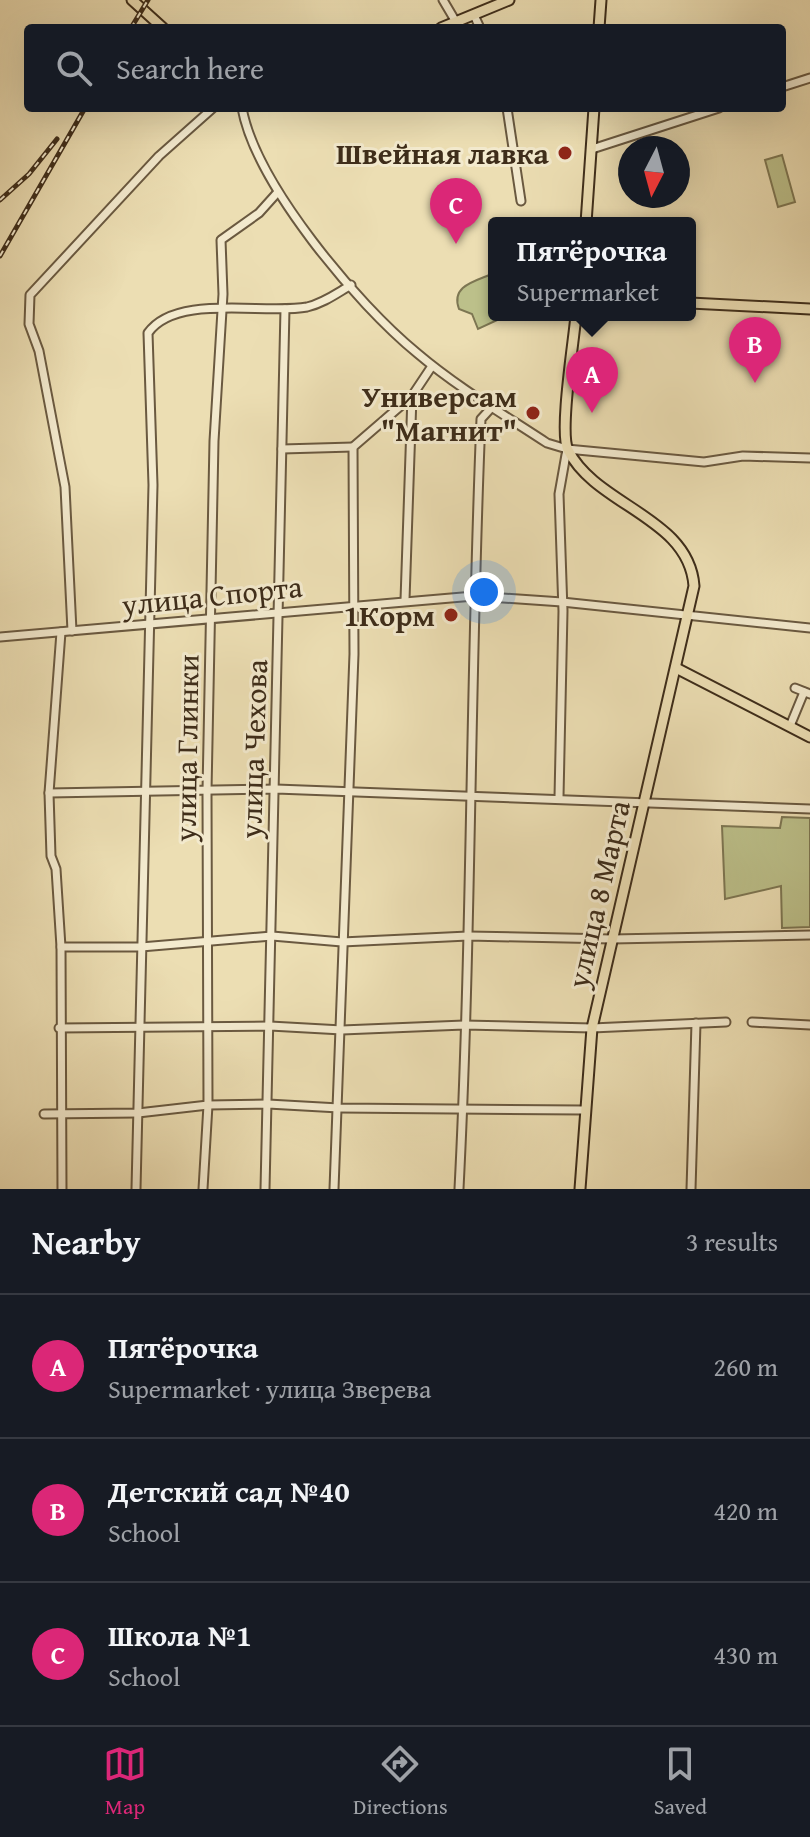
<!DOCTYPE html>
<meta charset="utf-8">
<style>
body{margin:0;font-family:"Gentium Book Plus",serif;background:#20242c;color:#f1f3f6}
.compass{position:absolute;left:618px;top:136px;width:72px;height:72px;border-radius:50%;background:#171b24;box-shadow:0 8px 32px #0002;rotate:186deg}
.you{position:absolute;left:484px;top:592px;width:28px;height:28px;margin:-20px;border:6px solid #fff;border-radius:50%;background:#1a73e8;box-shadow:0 0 0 12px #1a73e833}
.badge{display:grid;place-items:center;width:52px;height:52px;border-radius:50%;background:#db2777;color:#fff;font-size:26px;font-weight:700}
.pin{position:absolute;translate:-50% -66px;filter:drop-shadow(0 2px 4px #0008)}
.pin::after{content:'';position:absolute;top:42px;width:28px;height:24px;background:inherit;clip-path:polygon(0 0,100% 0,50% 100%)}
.popup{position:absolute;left:488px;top:217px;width:208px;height:104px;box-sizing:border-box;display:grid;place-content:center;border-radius:8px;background:#171b24;filter:drop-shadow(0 2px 6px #0005);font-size:26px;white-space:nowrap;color:#9ea1a6}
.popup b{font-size:30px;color:#f1f3f6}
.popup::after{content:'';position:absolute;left:50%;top:100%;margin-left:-16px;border:16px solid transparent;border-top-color:#171b24}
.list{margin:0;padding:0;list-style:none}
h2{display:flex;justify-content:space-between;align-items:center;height:104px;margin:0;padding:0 32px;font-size:34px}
h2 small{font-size:26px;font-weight:400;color:#9ea1a6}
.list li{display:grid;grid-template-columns:52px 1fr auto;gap:24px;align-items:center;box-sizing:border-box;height:144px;padding:0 32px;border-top:2px solid #363941}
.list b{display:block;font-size:30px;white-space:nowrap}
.list p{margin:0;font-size:26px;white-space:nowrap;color:#9ea1a6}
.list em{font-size:26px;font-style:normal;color:#9ea1a6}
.icon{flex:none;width:44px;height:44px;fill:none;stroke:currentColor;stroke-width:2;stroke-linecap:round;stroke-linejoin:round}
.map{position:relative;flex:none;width:810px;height:1189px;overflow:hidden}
.search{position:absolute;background:#171b24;box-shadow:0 8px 32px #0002;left:24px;right:24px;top:24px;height:88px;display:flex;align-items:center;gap:20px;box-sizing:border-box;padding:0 28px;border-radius:8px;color:#9ea1a6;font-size:30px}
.sheet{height:536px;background:#171b24}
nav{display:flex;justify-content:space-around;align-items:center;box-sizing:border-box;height:112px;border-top:2px solid #363941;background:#171b24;font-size:22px;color:#9ea1a6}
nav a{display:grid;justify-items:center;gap:4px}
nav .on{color:#db2777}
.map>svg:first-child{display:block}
</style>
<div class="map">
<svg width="810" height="1189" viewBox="0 0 810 1189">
<rect width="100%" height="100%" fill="#ecdeb3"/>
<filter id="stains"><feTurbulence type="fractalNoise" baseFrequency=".0025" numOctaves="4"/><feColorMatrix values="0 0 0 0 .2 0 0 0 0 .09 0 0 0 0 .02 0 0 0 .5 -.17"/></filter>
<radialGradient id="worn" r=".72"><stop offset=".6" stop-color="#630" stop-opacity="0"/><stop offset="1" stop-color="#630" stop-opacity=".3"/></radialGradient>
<!-- green -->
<g fill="#bcc08a" stroke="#7d7652" stroke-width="2">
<polygon points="782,155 795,202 778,207 765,160"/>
<path d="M494,273V315H508L478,329L472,314L459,309C450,285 477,281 494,273Z"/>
<polygon points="782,817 810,818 810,927 782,928 781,886 725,899 722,826 780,828"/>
</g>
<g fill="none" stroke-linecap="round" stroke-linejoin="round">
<defs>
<g id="minor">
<polyline points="443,0 456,22"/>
<polyline points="474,15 480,28"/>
<polyline points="782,87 810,78"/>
<path d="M242,108C256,184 357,304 417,353C457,387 503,414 547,443L567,449L704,462L743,456L810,458"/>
<polyline points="507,108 521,201"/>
<polyline points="592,149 719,108"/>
<polyline points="282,449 353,447"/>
<polyline points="405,600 412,396 432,366"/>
<polyline points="72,631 65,487 39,351 29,324 30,295 159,156 213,108"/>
<polyline points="61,632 49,793 51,856 56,869 61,947 62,1189"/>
<polyline points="0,637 474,596 562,602 810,628"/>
<polyline points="795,688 810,694"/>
<polyline points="790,726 804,692"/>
<polyline points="49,793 276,789 810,809"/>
<polyline points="559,797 563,611 559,494 567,449"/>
<polyline points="61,947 141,947 272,936 342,942 468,936 612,939 810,935"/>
<polyline points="752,1022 810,1025"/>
<polyline points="59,1028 270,1026 342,1030 464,1025 592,1028 726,1022"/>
<polyline points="44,1114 138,1113 208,1105 268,1104 339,1108 583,1110"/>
<path d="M136,1189L153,485L148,333C176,293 265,315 307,307C324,303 337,293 351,285"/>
<polyline points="203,1189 208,1105 207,791 214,441 223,294 221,240 259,213 277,193"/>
<polyline points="265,1189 285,309"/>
<polyline points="334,1189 354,654 353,447 412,396"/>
<path d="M459,1189C472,933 470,676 481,419L492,407"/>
<polyline points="691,1189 696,1023"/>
</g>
<g id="major">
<polyline points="132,0 163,28"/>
<polyline points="441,28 509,0"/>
<polyline points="599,28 601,0"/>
<polyline points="586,223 594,108"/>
<polyline points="690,303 810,309"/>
<path d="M576,315C574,340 559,432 568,450C596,506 689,517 694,586L592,1028L580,1189"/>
<polyline points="676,668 810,737"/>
</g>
</defs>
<!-- minor casing -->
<use href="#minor" stroke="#6a5940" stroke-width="11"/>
<!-- major casing -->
<use href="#major" stroke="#3e2d1a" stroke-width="13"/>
<!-- minor -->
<use href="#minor" stroke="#f3eace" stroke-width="7"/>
<!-- major -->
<use href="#major" stroke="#ecdeb3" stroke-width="9"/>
<defs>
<g id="rail">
<polyline points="131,28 148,0"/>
<polyline points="0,200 29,174 57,139"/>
<polyline points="0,256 85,108"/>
</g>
</defs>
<!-- rail casing -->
<use href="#rail" stroke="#3e2d1a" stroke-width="5"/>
<!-- rail -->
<use href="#rail" stroke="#f3eace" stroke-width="2" stroke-dasharray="6" stroke-linecap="butt"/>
</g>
<!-- markers -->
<g fill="#8f2418" stroke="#f3eace" stroke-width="3">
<circle cx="565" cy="153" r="8"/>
<circle cx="533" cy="413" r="8"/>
<circle cx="451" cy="615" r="8"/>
</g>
<g text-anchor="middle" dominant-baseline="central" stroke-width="6" stroke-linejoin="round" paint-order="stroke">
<!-- poi labels -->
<g font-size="30" font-weight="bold" fill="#3e2d1a" stroke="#f3eace" text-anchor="end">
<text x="549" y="153">Швейная лавка</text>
<text x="517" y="396">Универсам<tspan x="517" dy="34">"Магнит"</tspan></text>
<text x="435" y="615">1Корм</text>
</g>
<!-- street labels -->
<g font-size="30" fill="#3e2d1a" stroke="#f3eace">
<text transform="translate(212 595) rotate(-6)">улица Спорта</text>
<text transform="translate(186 748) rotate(-89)">улица Глинки</text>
<text transform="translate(253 749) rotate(-88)">улица Чехова</text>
<text transform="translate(598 894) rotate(-77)">улица 8 Марта</text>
</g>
</g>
<rect width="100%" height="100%" filter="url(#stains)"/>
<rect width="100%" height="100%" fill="url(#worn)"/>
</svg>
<svg class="compass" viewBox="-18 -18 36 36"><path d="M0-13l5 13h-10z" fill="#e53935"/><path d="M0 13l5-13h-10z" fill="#9ea1a6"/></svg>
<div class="you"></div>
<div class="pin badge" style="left:592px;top:413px">A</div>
<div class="popup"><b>Пятёрочка</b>Supermarket</div>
<div class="pin badge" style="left:755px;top:383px">B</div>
<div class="pin badge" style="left:456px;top:244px">C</div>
<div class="search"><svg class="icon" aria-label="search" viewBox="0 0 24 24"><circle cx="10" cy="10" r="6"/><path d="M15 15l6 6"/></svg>Search here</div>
</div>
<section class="sheet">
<h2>Nearby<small>3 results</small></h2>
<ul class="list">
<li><span class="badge">A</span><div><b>Пятёрочка</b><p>Supermarket · улица Зверева</p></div><em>260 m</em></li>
<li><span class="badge">B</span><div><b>Детский сад №40</b><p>School</p></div><em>420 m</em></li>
<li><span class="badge">C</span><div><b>Школа №1</b><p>School</p></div><em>430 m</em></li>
</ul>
</section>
<nav>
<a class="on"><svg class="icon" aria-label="map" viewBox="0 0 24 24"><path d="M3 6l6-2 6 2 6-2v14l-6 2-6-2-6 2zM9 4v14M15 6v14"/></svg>Map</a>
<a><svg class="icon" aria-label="directions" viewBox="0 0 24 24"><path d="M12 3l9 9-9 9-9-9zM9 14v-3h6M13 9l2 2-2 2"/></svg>Directions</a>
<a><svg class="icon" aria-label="saved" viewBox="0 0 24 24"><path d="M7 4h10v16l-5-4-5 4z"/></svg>Saved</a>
</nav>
